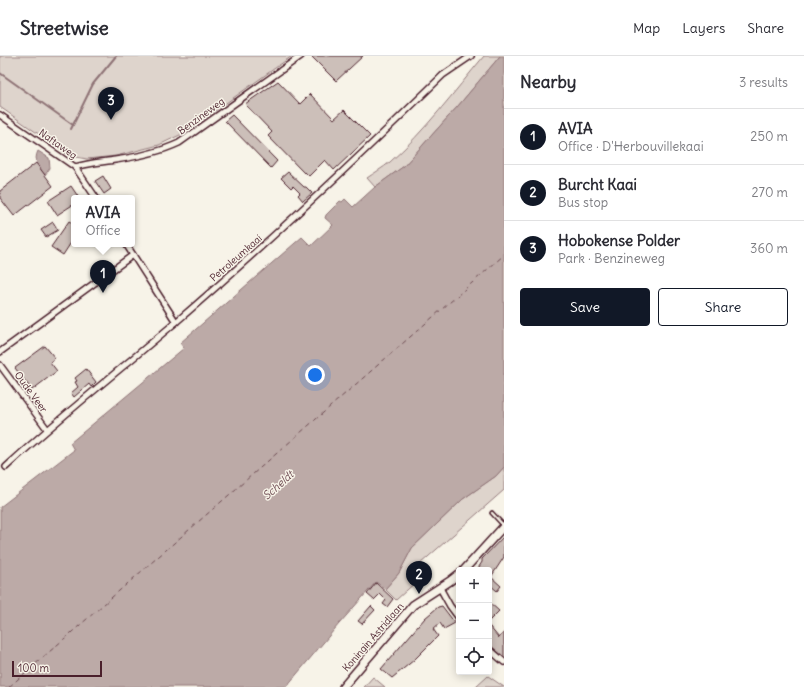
<!DOCTYPE html>
<meta charset="utf-8">
<style>
body{margin:0;font-family:Delius,sans-serif;background:#f7f7f7;color:#2b2b33}
.controls{position:absolute;right:12px;bottom:12px;display:grid;overflow:hidden;border-radius:4px;box-shadow:0 2px 10px #0003}
.controls button{width:36px;height:36px;display:grid;place-items:center;padding:0;border:0;border-bottom:1px solid #e1e1e2;background:#fff;color:#2b2b33;font:20px sans-serif}
.scale{position:absolute;left:12px;bottom:10px;width:90px;box-sizing:border-box;padding-left:4px;border:2px solid #4a1f2b;border-top:0;font-size:11px;line-height:14px;white-space:nowrap;color:#4a1f2b;-webkit-text-stroke:3px #f7f3e8;paint-order:stroke}
.you{position:absolute;left:315px;top:319px;width:14px;height:14px;margin:-10px;border:3px solid #fff;border-radius:50%;background:#1a73e8;box-shadow:0 0 0 6px #1a73e833}
.badge{display:grid;place-items:center;width:26px;height:26px;border-radius:50%;background:#111827;color:#fff;font-size:13px;font-weight:700}
.pin{position:absolute;translate:-50% -33px;filter:drop-shadow(0 1px 2px #0008)}
.pin::after{content:'';position:absolute;top:21px;width:14px;height:12px;background:inherit;clip-path:polygon(0 0,100% 0,50% 100%)}
.popup{position:absolute;left:71px;top:139px;width:64px;height:52px;box-sizing:border-box;display:grid;place-content:center;border-radius:4px;background:#fff;filter:drop-shadow(0 1px 3px #0005);font-size:13px;white-space:nowrap;color:#7c7c81}
.popup b{font-size:15px;color:#2b2b33}
.popup::after{content:'';position:absolute;left:50%;top:100%;margin-left:-8px;border:8px solid transparent;border-top-color:#fff}
.list{margin:0;padding:0;list-style:none}
h2{display:flex;justify-content:space-between;align-items:center;height:52px;margin:0;padding:0 16px;font-size:17px}
h2 small{font-size:13px;font-weight:400;color:#7c7c81}
.list li{display:grid;grid-template-columns:26px 1fr auto;gap:12px;align-items:center;box-sizing:border-box;height:56px;padding:0 16px;border-top:1px solid #e1e1e2}
.list b{display:block;font-size:15px;white-space:nowrap}
.list p{margin:0;font-size:13px;white-space:nowrap;color:#7c7c81}
.list em{font-size:13px;font-style:normal;color:#7c7c81}
.actions{display:flex;gap:8px;padding:12px 16px}
.actions a{flex:1;padding:9px 0;border:1px solid #111827;border-radius:4px;text-align:center;font-size:14px;color:#111827}
.actions .main{background:#111827;color:#fff}
.icon{flex:none;width:22px;height:22px;fill:none;stroke:currentColor;stroke-width:2;stroke-linecap:round;stroke-linejoin:round}
.map{position:relative;flex:none;width:504px;height:631px;overflow:hidden}
header{display:flex;align-items:center;gap:24px;box-sizing:border-box;height:56px;padding:0 20px;background:#fff;border-bottom:1px solid #e1e1e2}
header strong{font-size:19px}
nav{display:flex;gap:22px;margin-inline-start:auto;font-size:14px}
main{display:flex}
aside{flex:1;background:#fff}
.map>svg:first-child{display:block}
</style>
<header>
<strong>Streetwise</strong>
<nav><a>Map</a><a>Layers</a><a>Share</a></nav>
</header>
<main>
<div class="map">
<svg width="504" height="631" viewBox="0 0 504 631">
<rect width="100%" height="100%" fill="#f7f3e8"/>
<filter id="ink" filterUnits="userSpaceOnUse"><feTurbulence type="fractalNoise" baseFrequency=".025" numOctaves="2"/><feDisplacementMap in="SourceGraphic" scale="8" xChannelSelector="R" yChannelSelector="G"/><feConvolveMatrix kernelMatrix="1 2 1 2 8 2 1 2 1" color-interpolation-filters="sRGB"/></filter>
<g filter="url(#ink)">
<!-- green -->
<g fill="#ded4cc" stroke="#947a7c">
<polygon points="0,0 292,0 184,77 159,89 116,100 87,103 70,100 0,51"/>
<path d="M484,0H500L458,50L404,110L375,131L367,122C374,117 383,112 390,106C425,75 454,36 484,0Z"/>
<polygon points="504,411 504,434 420,508 428,515 396,544 385,533 399,517 412,492 463,443 496,420"/>
<polygon points="488,620 504,631 476,631"/>
<polygon points="373,621 385,631 364,631"/>
</g>
<!-- water -->
<g fill="#bcaaa7" stroke="#8e7275">
<polygon points="500,0 504,0 504,411 496,420 463,443 412,492 399,517 385,533 376,526 339,568 286,631 0,631 0,451 74,394 70,387 184,292 180,287 302,181 311,190 333,169 325,162 326,159 340,145 342,146 345,143 353,151 375,131 404,110 458,50"/>
<path d="M38,95L49,102L50,112L45,119C39,111 33,105 38,95Z"/>
</g>
<g fill="none" stroke-linecap="round" stroke-linejoin="round">
<!-- stream -->
<g stroke="#8e7275" stroke-width="2">
<polyline points="0,17 73,69 71,73"/>
<polyline points="73,69 93,28 116,0"/>
</g>
<!-- ferry -->
<polyline stroke="#6c4950" stroke-width="1" stroke-dasharray="5 4" stroke-linecap="butt" points="9,631 504,199"/>
</g>
<!-- building -->
<g fill="#ccbfb9" stroke="#4a1f2b">
<polygon points="311,0 363,0 336,25"/>
<polygon points="278,25 300,48 310,38 334,63 344,54 370,80 334,114 325,104 309,120 305,116 304,117 268,80 272,76 245,48"/>
<polygon points="232,59 277,105 271,112 225,65"/>
<polygon points="36,107 53,130 14,160 0,142 0,135"/>
<polygon points="288,116 304,131 306,131 312,137 303,145 298,139 300,137 293,130 291,132 281,122"/>
<polygon points="103,120 111,133 104,138 95,125"/>
<polygon points="71,130 79,142 74,142 74,148 57,159 48,145"/>
<polygon points="69,165 74,168 74,182 63,199 51,191"/>
<polygon points="53,166 58,174 46,181 41,174"/>
<polygon points="45,290 55,302 50,306 57,315 32,334 15,312"/>
<polygon points="86,313 96,326 91,331 89,328 74,341 71,337 78,331 75,326 77,325 75,322"/>
<polygon points="504,480 504,501 491,521 501,530 497,535 489,528 489,514 477,514 482,506 482,503"/>
<polygon points="376,527 393,543 387,551 383,548 386,544 380,538 374,544 367,538"/>
<polygon points="489,546 499,555 489,565"/>
<polygon points="371,550 375,554 362,568 358,565"/>
<polygon points="442,550 455,567 444,573 440,567 433,573 438,580 414,604 392,622 381,613 425,562 438,551"/>
<polygon points="489,570 499,582 504,576 504,601 489,589"/>
</g>
<g fill="none" stroke-linecap="round" stroke-linejoin="round">
<defs>
<polyline id="lane" points="492,457 504,470"/>
<g id="street">
<polyline points="0,59 75,111 96,142"/>
<path d="M75,111C88,107 102,106 115,104C136,101 160,96 179,87L301,0"/>
<polyline points="126,188 176,266"/>
<polyline points="0,296 133,199"/>
<polyline points="0,309 47,373"/>
<path d="M6,411C61,360 120,314 176,266C268,187 356,104 443,19L471,0"/>
<polyline points="440,532 450,550 459,562"/>
<polyline points="489,593 504,606"/>
</g>
<g id="secondary">
<polyline points="464,514 504,470"/>
<polyline points="343,631 413,549 450,525 459,518"/>
</g>
</defs>
<!-- lane casing -->
<use href="#lane" stroke="#4a1f2b" stroke-width="5.5"/>
<!-- street casing -->
<use href="#street" stroke="#4a1f2b" stroke-width="8"/>
<!-- secondary casing -->
<use href="#secondary" stroke="#4a1f2b" stroke-width="10"/>
<!-- lane -->
<use href="#lane" stroke="#f7f3e8" stroke-width="2.5"/>
<!-- street -->
<use href="#street" stroke="#f7f3e8" stroke-width="5"/>
<!-- secondary -->
<use href="#secondary" stroke="#f7f3e8" stroke-width="7"/>
</g>
</g>
<g text-anchor="middle" dominant-baseline="central" stroke-width="3" stroke-linejoin="round" paint-order="stroke">
<!-- street labels -->
<g font-size="10" fill="#4a1f2b" stroke="#f7f3e8">
<text transform="translate(201 60) rotate(-36)">Benzineweg</text>
<text transform="translate(58 88) rotate(35)">Naftaweg</text>
<text transform="translate(236 202) rotate(-41)">Petroleumkaai</text>
<text transform="translate(31 336) rotate(54)">Oude Veer</text>
<text transform="translate(373 581) rotate(-49)">Koningin Astridlaan</text>
</g>
<!-- water labels -->
<g font-size="11" font-style="italic" fill="#6c4950" stroke="#f7f3e8">
<text transform="translate(278 429) rotate(-42)">Scheldt</text>
</g>
</g>
</svg>
<div class="controls">
<button>+</button>
<button>−</button>
<button><svg class="icon" aria-label="locate" viewBox="0 0 24 24"><circle cx="12" cy="12" r="6"/><path d="M12 2v4M12 18v4M2 12h4M18 12h4"/></svg></button>
</div>
<div class="scale">100 m</div>
<div class="you"></div>
<div class="pin badge" style="left:103px;top:237px">1</div>
<div class="popup"><b>AVIA</b>Office</div>
<div class="pin badge" style="left:419px;top:538px">2</div>
<div class="pin badge" style="left:111px;top:64px">3</div>
</div>
<aside>
<h2>Nearby<small>3 results</small></h2>
<ul class="list">
<li><span class="badge">1</span><div><b>AVIA</b><p>Office · D'Herbouvillekaai</p></div><em>250 m</em></li>
<li><span class="badge">2</span><div><b>Burcht Kaai</b><p>Bus stop</p></div><em>270 m</em></li>
<li><span class="badge">3</span><div><b>Hobokense Polder</b><p>Park · Benzineweg</p></div><em>360 m</em></li>
</ul>
<div class="actions"><a class="main">Save</a><a>Share</a></div>
</aside>
</main>
